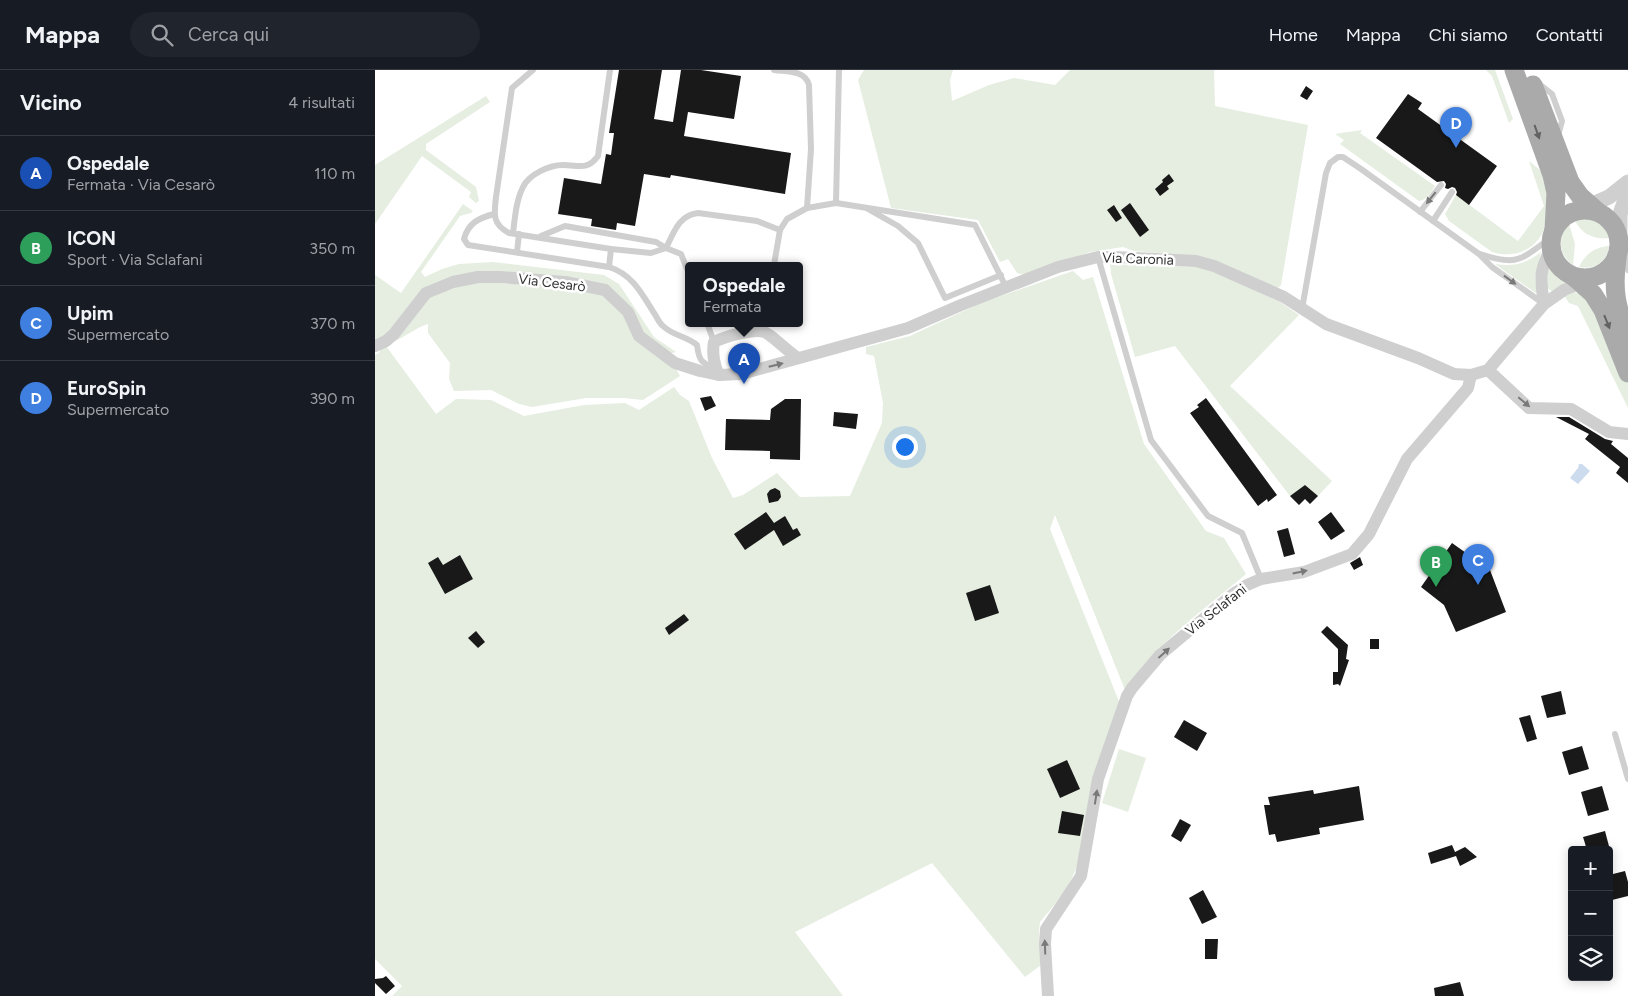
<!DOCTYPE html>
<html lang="it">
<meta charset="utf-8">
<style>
body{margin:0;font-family:Figtree,sans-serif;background:#20242c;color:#f1f3f6}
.controls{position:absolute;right:15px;bottom:15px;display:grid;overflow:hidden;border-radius:5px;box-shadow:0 2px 12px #0003}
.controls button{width:45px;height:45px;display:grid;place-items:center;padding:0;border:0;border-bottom:1px solid #363941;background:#171b24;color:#f1f3f6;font:25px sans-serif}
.you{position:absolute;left:529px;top:376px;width:18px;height:18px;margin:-12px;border:4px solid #fff;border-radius:50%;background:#1a73e8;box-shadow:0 0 0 8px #1a73e833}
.badge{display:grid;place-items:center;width:32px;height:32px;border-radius:50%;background:#1a73e8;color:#fff;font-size:16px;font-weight:700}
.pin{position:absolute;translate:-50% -41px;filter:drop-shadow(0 1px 2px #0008)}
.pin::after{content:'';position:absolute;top:26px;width:18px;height:15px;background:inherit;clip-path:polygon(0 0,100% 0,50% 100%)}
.popup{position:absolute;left:310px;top:192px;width:118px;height:65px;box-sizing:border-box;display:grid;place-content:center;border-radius:5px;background:#171b24;filter:drop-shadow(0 1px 4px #0005);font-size:16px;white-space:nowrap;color:#9ea1a6}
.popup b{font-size:19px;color:#f1f3f6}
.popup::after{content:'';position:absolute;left:50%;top:100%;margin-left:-10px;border:10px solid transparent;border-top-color:#171b24}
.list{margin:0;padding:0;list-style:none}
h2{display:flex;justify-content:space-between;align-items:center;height:65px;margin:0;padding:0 20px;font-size:21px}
h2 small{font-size:16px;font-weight:400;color:#9ea1a6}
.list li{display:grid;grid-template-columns:32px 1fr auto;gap:15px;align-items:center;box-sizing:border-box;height:75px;padding:0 20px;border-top:1px solid #363941}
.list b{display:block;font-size:19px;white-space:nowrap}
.list p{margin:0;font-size:16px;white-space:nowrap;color:#9ea1a6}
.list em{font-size:16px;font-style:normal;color:#9ea1a6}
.icon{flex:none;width:28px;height:28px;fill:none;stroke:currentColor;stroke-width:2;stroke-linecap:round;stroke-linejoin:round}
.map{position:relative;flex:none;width:1253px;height:926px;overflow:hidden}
header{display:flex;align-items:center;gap:30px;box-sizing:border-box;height:70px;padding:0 25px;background:#171b24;border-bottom:1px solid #363941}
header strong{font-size:24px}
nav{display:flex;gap:28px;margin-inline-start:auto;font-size:18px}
.search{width:350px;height:45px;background:#20242c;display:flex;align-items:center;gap:12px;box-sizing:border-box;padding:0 18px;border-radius:28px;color:#9ea1a6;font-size:19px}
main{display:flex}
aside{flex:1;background:#171b24}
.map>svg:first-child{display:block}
</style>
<header>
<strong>Mappa</strong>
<div class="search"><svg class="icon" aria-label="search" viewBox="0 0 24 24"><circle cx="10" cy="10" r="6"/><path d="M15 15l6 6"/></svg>Cerca qui</div>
<nav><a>Home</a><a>Mappa</a><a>Chi siamo</a><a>Contatti</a></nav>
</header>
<main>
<aside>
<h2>Vicino<small>4 risultati</small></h2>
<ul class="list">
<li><span class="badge" style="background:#1a4fb4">A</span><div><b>Ospedale</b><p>Fermata · Via Cesarò</p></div><em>110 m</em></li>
<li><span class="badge" style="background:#2e9e5b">B</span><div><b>ICON</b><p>Sport · Via Sclafani</p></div><em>350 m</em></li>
<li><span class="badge" style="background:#3f7fe0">C</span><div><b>Upim</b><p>Supermercato</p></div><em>370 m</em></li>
<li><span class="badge" style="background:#3f7fe0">D</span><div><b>EuroSpin</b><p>Supermercato</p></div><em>390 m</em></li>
</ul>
</aside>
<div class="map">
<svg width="1253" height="926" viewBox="0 0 1253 926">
<rect width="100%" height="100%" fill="#fff"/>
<!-- green -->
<g fill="#e5eee0">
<polygon points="489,0 578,0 575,10 577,31 614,15 639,8 680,15 695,0 839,0 840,36 933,55 906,215 902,219 820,186 759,181 748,177 715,182 650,205 642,203 633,189 625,192 603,150 516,138 483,10"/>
<polygon points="1111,0 1120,0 1138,49 1134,53 1117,6"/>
<polygon points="111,26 115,32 51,74 51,80 101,117 104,131 101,133 94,127 96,122 47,86 0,154 0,95"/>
<path d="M987,60L985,63L1060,116C1056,122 1052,130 1044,131L965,74L969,70L960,64Z"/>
<path d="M1154,91C1161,97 1172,104 1175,114C1176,120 1173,130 1172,137C1172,143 1172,150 1170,156C1163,180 1139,189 1117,182L1074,151L1070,144L1081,125L1143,171L1169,136Z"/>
<polygon points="88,134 98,141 96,143 85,146 46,202 50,207 67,199 84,194 118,192 229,205 244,214 279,267 301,282 293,284 275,271 232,218 131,204 60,215 16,262 0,273 0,205 26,223"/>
<path d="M1212,148C1224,151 1231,157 1234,168C1219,170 1207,164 1200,151Z"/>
<path d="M1194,154L1200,174L1198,195C1183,184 1182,167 1194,154Z"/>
<path d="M1235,176C1231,192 1220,200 1204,197C1210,184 1220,177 1235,176Z"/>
<path d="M1166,182L1160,208L1162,224L1120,194C1138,197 1151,194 1166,182Z"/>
<polygon points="735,194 827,197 902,230 924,245 855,316 957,411 943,426 930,415 915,426 800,276 760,287 736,204"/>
<polygon points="1172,197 1185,210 1192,213 1177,221 1172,218"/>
<path d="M698,201L708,210L718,207L769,374L831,461L849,468L871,504C831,538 778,576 750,620L680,445L675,459L745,634L701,799L691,821L665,852L664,861L666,895L650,907L557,793L420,862L468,926H17L27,916L0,889V285L4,283L5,279L11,276L61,344L81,329L116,330L149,346L209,335L250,333L264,340L299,317L305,325L314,331L337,388L358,428L368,425L402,403L425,427L475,426L507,353L508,333L499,286L491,284V277L535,266L608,232Z"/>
<path d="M104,212L190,217L227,224L300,297L305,306L268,330L249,328H211L157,337L144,334L116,320L79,321L74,309L75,293L53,263V254C39,258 30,268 17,272L47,232L65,221Z"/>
<polygon points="1199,222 1210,225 1218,232 1253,313 1253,338 1203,236 1194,233 1189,225"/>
<polygon points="744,679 771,688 753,742 727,733"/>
</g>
<!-- water -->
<polygon fill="#ccdcee" points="1204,394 1207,394 1215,401 1203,414 1195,408 1203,398"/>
<!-- building -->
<g fill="#191919">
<polygon points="244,0 287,0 279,49 298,52 306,0 326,0 366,6 359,49 313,42 309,66 416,83 410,124 296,105 295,108 269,104 260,156 242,153 241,160 216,156 217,149 183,144 189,108 226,114 231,84 236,85 239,63 234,63"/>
<polygon points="931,16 938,21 932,30 925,26"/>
<polygon points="1033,24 1047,33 1043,39 1122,96 1094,135 1081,125 1082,122 1080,118 1077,117 1073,119 1070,118 1071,114 1069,111 1062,112 1001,68"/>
<polygon points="794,104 799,111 792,116 794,119 785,126 780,119 788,112 787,110"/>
<polygon points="755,133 774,160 765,167 746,140"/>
<polygon points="739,135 747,148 741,152 732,140"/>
<polygon points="336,326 341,336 330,341 325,328"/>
<polygon points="831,328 902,425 893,432 892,429 883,436 815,343 824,337 822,335"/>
<polygon points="410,329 426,329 425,390 395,389 395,381 350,380 351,349 395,350 396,339"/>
<polygon points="459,342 483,344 481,359 458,356"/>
<polygon points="1181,347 1194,347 1230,369 1238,371 1236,374 1253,388 1253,413 1241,403 1245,397 1210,369 1214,364"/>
<polygon points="930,415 943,426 935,434 930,429 924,435 915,426"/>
<polygon points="400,418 405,421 406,427 403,431 394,433 392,424 395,420"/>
<polygon points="391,442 399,453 410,446 418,460 422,458 426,465 408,476 399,460 370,480 359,464"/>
<polygon points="956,442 970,461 956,470 943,452"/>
<polygon points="913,458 920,484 909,487 902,461"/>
<polygon points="1077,473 1115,500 1131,542 1081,562 1069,535 1046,517"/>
<polygon points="85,485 98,509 70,524 53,493 63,487 68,495"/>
<polygon points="985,487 988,495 979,500 975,493"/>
<polygon points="615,515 624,543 600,551 591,523"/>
<polygon points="309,544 314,550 294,565 290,558"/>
<polygon points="952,556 973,575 971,589 974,590 965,616 963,614 958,615 958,602 963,602 963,579 946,562"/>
<polygon points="101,561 110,572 103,578 93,568"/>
<rect x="995" y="569" width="9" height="10"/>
<polygon points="1186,621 1191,644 1172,648 1166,626"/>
<polygon points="1155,645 1162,669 1152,672 1144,648"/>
<polygon points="809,650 832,663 822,681 799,667"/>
<polygon points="1207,676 1214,699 1194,705 1187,682"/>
<polygon points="692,690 705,719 685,728 672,699"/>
<polygon points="984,716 989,750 944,758 945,764 902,772 900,764 894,765 889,735 895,735 893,727 938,720 939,724"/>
<polygon points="1227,716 1234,740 1213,746 1206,722"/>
<polygon points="687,741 709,745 705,766 683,763"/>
<polygon points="805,749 816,755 806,772 796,766"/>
<polygon points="1230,761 1235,780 1212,780 1208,767"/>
<polygon points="1077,775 1080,782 1090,777 1102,787 1085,796 1081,786 1056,794 1053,783"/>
<polygon points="1250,801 1253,812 1253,826 1237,830 1234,819 1234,805"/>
<polygon points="828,820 842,847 827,854 814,828"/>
<polygon points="830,869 843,869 842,889 830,889"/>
<polygon points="11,906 20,916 11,924 0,913 0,909 8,908"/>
<polygon points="1085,912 1089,926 1060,926 1059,918"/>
</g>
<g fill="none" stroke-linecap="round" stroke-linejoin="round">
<!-- service -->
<g stroke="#cfcfcf" stroke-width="6">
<path d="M158,0L137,18L121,127C119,144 117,154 134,163L236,179L276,183L291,178L306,184L314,204"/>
<path d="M399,0C413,2 430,0 434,15L436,79L432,138"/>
<polyline points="1163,13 1177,24 1187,51 1183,66"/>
<polyline points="461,133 464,0"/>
<polyline points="493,139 523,156 543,173 570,228 626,205"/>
<polyline points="1045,142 1066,115"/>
<path d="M119,144C104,148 93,153 89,169L93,175L234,197C257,204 267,224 279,243C282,247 284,253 288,256C298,266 312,266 322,275C324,291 326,292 340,299"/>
<polyline points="1058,151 1077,122"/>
<path d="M138,163C140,147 141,131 148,117C154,104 175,95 188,95C204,95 212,101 223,86L235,0"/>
<path d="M166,166L190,156L281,172L291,178C299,162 304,145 323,143L382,151L405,160"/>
<polyline points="142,182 144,164"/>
<path d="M1105,184C1144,197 1145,189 1176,168"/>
<polyline points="1252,184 1253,200"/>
<polyline points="723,187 776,370 833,446 867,463 886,509"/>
<polyline points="399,195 405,160 412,149 432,138 461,133 600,155 631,217"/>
<polyline points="234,197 236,179"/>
<polyline points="927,239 951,103 955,93 963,87 968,87 986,99 1104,184 1117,197 1169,234"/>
<polyline points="332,253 339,272"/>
<polyline points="1240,664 1253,709"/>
</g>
<!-- minor -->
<g stroke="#cfcfcf" stroke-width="12">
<path d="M1169,234C1165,206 1164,203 1176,177"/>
<polyline points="0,276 11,271 19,264 51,223 78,212 103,207 125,207 190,212 230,220 253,242 264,266 300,293 325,301 344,305 366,304 533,258 586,235 683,197 723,187 740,187 821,191 839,196 909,227 951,254 1043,288 1079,304 1096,305 1113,300 1169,234 1189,220 1220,207"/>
<polyline points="1113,300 1154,338 1196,339 1234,362 1253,364"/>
<path d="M344,305C339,296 337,282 339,272C349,267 379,258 389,262C396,264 413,282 423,288"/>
<polyline points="673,926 670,874 671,859 706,806 723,709 752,626 757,618 785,585 858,524 872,515 886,509 929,502 977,484 994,464 1032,389 1093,318 1096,305"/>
</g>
<!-- tertiary -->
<g stroke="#cfcfcf" stroke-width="15">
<polyline points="1204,140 1234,127 1253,112"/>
<polyline points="1245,175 1245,144 1253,121"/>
</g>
<!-- primary -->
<g stroke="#aaa" stroke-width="19">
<polyline points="1139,0 1177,105 1181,123 1179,160"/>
<polyline points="1158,15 1195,112 1205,126 1222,141"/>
<circle cx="1210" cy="174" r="34"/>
<path d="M1242,188C1237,222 1242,237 1253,268"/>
<polyline points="1199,207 1218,224 1228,240 1253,303"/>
</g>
</g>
<!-- one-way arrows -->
<defs><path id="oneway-solid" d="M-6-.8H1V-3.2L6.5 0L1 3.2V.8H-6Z" transform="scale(1.25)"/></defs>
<g fill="#626262">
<use href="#oneway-solid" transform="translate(1162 62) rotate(70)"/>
<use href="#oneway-solid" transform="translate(1232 252) rotate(68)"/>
</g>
<g fill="#797979">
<use href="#oneway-solid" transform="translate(1056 128) rotate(129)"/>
<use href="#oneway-solid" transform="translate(1135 210) rotate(36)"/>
<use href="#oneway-solid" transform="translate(401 295) rotate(-14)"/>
<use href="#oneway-solid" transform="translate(1149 332) rotate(40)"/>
<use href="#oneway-solid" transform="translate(925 502) rotate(-12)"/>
<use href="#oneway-solid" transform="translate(789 583) rotate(-42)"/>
<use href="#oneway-solid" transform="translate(721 727) rotate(-81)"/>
<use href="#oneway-solid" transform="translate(670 877) rotate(-92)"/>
</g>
<g text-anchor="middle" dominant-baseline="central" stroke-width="5" stroke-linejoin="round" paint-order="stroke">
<!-- street labels -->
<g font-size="14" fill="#323232" stroke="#fff">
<text transform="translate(763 189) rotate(2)">Via Caronia</text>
<text transform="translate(177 213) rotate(7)">Via Cesarò</text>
<text transform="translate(841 540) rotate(-38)">Via Sclafani</text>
</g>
</g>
</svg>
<div class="controls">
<button>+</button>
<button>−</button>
<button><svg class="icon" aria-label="layers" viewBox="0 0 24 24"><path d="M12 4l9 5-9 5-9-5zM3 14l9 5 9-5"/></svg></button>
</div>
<div class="you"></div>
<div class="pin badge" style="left:369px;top:314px;background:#1a4fb4">A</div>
<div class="popup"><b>Ospedale</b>Fermata</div>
<div class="pin badge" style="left:1061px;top:517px;background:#2e9e5b">B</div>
<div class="pin badge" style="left:1103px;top:515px;background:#3f7fe0">C</div>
<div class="pin badge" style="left:1081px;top:78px;background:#3f7fe0">D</div>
</div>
</main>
